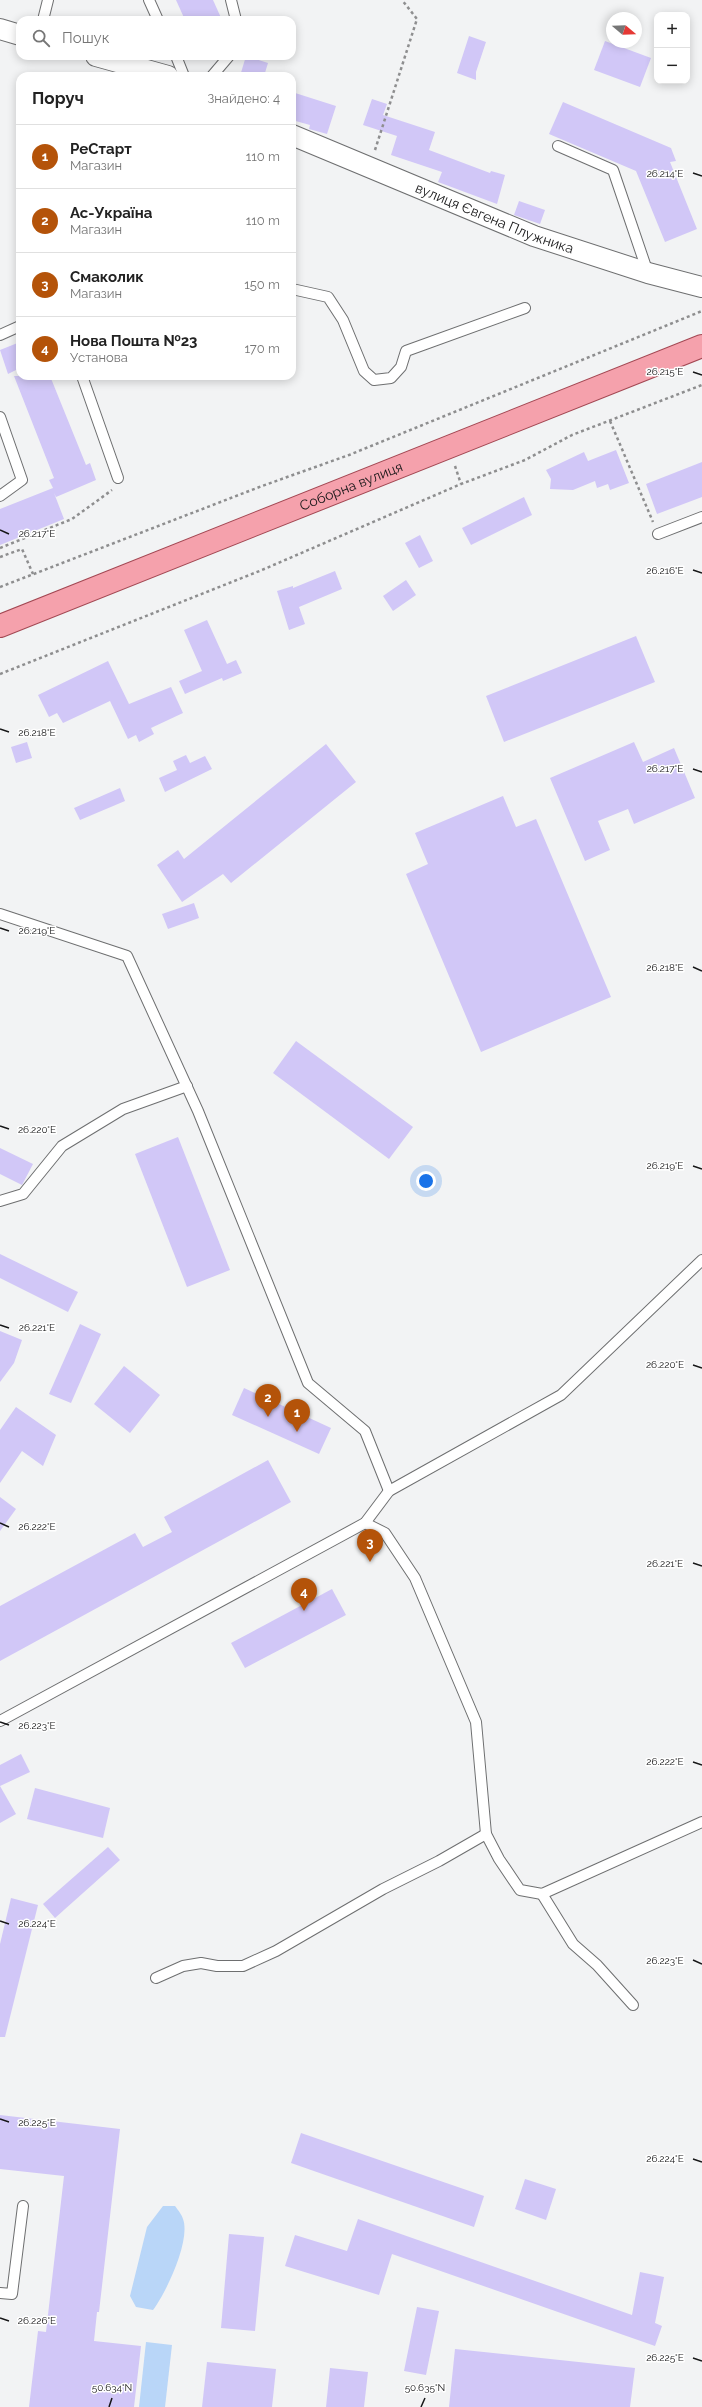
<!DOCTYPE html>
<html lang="uk">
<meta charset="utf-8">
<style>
body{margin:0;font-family:Raleway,sans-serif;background:#f2f2f2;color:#222}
.controls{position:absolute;right:12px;top:12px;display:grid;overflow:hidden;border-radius:8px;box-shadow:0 2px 10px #0003}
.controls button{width:36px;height:36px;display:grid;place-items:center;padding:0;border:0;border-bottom:1px solid #e0e0e0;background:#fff;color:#222;font:20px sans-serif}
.compass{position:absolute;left:606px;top:12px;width:36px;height:36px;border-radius:50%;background:#fff;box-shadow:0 2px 10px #0003;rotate:109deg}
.you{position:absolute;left:426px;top:1181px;width:14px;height:14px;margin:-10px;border:3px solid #fff;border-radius:50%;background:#1a73e8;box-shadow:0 0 0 6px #1a73e833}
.badge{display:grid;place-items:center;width:26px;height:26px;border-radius:50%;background:#b45309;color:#fff;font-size:13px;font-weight:700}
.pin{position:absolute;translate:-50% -33px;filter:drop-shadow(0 1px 2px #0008)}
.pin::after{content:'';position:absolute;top:21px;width:14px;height:12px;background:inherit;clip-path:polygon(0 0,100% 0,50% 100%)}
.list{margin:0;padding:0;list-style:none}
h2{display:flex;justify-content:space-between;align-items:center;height:52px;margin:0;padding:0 16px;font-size:17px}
h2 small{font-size:13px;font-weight:400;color:#767676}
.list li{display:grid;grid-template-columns:26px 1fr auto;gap:12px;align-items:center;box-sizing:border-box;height:64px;padding:0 16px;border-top:1px solid #e0e0e0}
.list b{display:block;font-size:15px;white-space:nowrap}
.list p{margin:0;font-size:13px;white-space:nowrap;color:#767676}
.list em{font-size:13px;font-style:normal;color:#767676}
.icon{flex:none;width:22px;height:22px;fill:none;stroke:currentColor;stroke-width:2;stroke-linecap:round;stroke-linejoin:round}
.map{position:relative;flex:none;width:702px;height:2407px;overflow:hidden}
.search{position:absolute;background:#fff;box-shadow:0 2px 10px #0003;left:16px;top:16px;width:280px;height:44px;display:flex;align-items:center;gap:10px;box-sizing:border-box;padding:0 14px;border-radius:12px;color:#767676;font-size:15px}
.panel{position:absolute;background:#fff;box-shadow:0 2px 10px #0003;left:16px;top:72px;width:280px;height:308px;border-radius:12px}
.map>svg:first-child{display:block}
</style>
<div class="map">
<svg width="702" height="2407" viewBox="0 0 702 2407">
<rect width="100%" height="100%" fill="#f2f3f4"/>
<!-- green -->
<g fill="#b9d6f8">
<path d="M163,2206H175C178,2210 182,2215 183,2219C191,2240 166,2293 153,2310L136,2307L130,2296L147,2227Z"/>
<polygon points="146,2342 172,2345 165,2407 139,2407"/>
</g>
<!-- building -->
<g fill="#d1c7f7">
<polygon points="176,0 213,0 222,20 185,20"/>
<polygon points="469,36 486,42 476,72 476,80 457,73"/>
<polygon points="605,41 651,58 640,87 594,70"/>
<polygon points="246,56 268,63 264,76 240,76"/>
<polygon points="292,92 336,106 327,134 309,129 310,125 292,120"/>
<polygon points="372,99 387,104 383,115 435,132 429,150 490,173 491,171 505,175 497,204 438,182 442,172 391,155 397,136 363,125"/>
<polygon points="563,102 671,148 676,161 670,162 697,229 665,242 636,171 549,134"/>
<polygon points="519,201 545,210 540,224 514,215"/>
<polygon points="20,342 20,368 8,374 0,350"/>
<polygon points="14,376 50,376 86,465 90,463 96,480 56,497 54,493 64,519 0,545 0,509 53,488 49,480 54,478"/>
<polygon points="616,450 629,483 610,490 608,484 597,488 595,481 573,490 550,489 551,479 546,470 584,452 588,461"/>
<polygon points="702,462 702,497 657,514 646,484"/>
<polygon points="524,497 532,515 471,545 462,528"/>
<polygon points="420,535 433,561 419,568 405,543"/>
<polygon points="335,571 342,589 299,607 305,624 289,630 277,591 293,586 293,588"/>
<polygon points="406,580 416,595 393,611 383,596"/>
<polygon points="207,620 227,664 236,660 242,673 223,681 222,678 185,694 179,681 202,671 184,630"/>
<polygon points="636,636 655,682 504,742 486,696"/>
<polygon points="108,661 129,704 171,687 183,713 151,728 154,734 139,742 136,735 128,739 110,701 63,723 57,713 49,717 38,695"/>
<polygon points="27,742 32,758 16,763 11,747"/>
<polygon points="634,742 643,762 674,748 695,798 634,824 628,809 598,821 610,850 585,861 550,778"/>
<polygon points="326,744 356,782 231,883 223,874 182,902 157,865 178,850 184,859"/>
<polygon points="186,755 190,763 205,756 212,769 165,792 159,778 177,770 173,761"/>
<polygon points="120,788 125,801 80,820 74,808"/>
<polygon points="503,796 516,827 536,819 611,997 481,1052 406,874 428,864 415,833"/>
<polygon points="194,903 199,918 168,929 162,914"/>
<polygon points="296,1041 413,1127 389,1159 273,1073"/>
<polygon points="178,1137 230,1270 187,1287 135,1154"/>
<polygon points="0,1148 33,1164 22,1185 0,1174"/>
<polygon points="0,1254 78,1292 68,1312 0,1278"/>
<polygon points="80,1324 101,1334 71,1403 49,1394"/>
<polygon points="0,1331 22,1340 14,1363 0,1382"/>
<polygon points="124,1366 160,1395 130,1433 94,1404"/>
<polygon points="244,1388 331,1428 319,1454 232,1415"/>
<polygon points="16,1407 56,1435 43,1466 22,1451 0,1483 0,1430"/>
<polygon points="268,1460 291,1502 0,1661 0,1606 135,1533 143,1547 172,1532 164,1517"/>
<polygon points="0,1497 16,1509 0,1531"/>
<polygon points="332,1589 346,1615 245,1668 231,1643"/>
<polygon points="21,1754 30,1772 0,1786 16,1814 0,1823 0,1765"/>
<polygon points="35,1788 110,1808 103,1838 27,1819"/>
<polygon points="108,1847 120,1860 55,1918 43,1904"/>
<polygon points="11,1898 38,1905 5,2037 0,2037 0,1944"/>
<polygon points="0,2115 120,2129 99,2312 97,2312 94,2341 141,2346 134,2407 29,2407 38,2331 46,2332 64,2176 0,2169"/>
<polygon points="301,2133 484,2196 474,2227 291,2163"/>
<polygon points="525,2179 556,2189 546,2220 515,2209"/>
<polygon points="358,2219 632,2315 640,2272 664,2277 655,2323 662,2326 655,2346 392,2254 379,2295 285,2266 295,2235 347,2251"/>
<polygon points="229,2234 264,2237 255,2331 221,2328"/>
<polygon points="417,2307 439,2311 426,2375 404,2371"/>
<polygon points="455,2349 635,2368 630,2407 449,2407"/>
<polygon points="207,2362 276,2369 272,2407 202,2407"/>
<polygon points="330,2368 368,2372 364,2407 326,2407"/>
</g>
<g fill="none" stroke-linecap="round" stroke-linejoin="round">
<defs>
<g id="lane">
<polyline points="149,0 158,20"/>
<polyline points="231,0 236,20"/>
<polyline points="43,20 48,0"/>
<polyline points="176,56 184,76"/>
<polyline points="212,76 229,56"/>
<polyline points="558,146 613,170 648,273"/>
<polyline points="292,289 328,297 343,320 364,371 374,380 391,378 401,367 406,351 525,308"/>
<polyline points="0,335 20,326"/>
<polyline points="82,376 118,478"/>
<polyline points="0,417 22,480 0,496"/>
<polyline points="658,534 702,517"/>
<polyline points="0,914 127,956 198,1111 308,1383 365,1431 389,1491"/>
<polyline points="0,1201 23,1194 62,1146 123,1109 187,1086"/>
<polyline points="365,1523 385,1533 415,1578 476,1722 486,1834 499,1859 520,1890 542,1894 702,1822"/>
<polyline points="0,1721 365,1523 389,1491 561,1395 702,1260"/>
<polyline points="542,1894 573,1944 597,1965 633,2005"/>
<polyline points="156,1978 183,1966 201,1963 217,1966 243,1966 276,1951 383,1889 439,1861 486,1834"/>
<polyline points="0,2293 12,2294 23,2206"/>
</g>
<g id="street">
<polyline points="0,29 20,35"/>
<polyline points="96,56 168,76"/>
<path id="s1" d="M292,135L534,236L648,273L702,287"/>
</g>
<g id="primary">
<path id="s2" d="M0,626L702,346"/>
</g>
</defs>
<!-- lane casing -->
<use href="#lane" stroke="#6e6f70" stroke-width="12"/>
<!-- street casing -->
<use href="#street" stroke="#6e6f70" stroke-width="22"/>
<!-- primary casing -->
<use href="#primary" stroke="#a34853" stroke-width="24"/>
<!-- path -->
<g stroke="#8e8e8f" stroke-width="2.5" stroke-dasharray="3 3" stroke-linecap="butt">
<polyline points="375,150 417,19 402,0"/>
<polyline points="610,421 653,522"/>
<polyline points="455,466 461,484"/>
<polyline points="0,548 72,519 112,490"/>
<polyline points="0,557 22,549 33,574"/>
<polyline points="0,587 262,486 349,455 702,311"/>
<polyline points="0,674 262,570 461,484 525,460 572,435 702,385"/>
</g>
<!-- lane -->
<use href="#lane" stroke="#fff" stroke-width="10"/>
<!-- street -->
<use href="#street" stroke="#fff" stroke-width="20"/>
<!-- primary -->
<use href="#primary" stroke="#f5a1ac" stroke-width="22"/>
</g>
<!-- ticks -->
<path fill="none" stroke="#161617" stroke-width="1.5" d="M693,173L702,176M693,372L702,375M0,530L9,534M693,570L702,573M0,729L9,732M693,769L702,772M0,928L9,931M693,967L702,971M0,1126L9,1129M693,1166L702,1169M0,1325L9,1328M693,1365L702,1368M0,1523L9,1527M693,1563L702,1566M0,1722L9,1725M693,1762L702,1765M0,1921L9,1924M693,1960L702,1964M0,2119L9,2122M693,2159L702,2162M0,2318L9,2321M693,2358L702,2361M109,2407L112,2398M421,2407L425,2398"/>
<g text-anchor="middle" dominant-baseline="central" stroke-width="3" stroke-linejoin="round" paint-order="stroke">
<!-- street labels -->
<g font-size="14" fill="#161617" stroke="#fff">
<text stroke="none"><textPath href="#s1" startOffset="219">вулиця Євгена Плужника</textPath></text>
<text stroke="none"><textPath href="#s2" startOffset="378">Соборна вулиця</textPath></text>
</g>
</g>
<g font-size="10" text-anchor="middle" fill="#161617" stroke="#fff" stroke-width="3" stroke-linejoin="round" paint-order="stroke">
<text x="665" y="177">26.214°E</text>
<text x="665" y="375">26.215°E</text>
<text x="37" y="537">26.217°E</text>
<text x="665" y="574">26.216°E</text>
<text x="37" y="736">26.218°E</text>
<text x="665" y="772">26.217°E</text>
<text x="37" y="934">26.219°E</text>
<text x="665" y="971">26.218°E</text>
<text x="37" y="1133">26.220°E</text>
<text x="665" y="1169">26.219°E</text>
<text x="37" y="1331">26.221°E</text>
<text x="665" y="1368">26.220°E</text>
<text x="37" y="1530">26.222°E</text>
<text x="665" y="1567">26.221°E</text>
<text x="37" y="1729">26.223°E</text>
<text x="665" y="1765">26.222°E</text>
<text x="37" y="1927">26.224°E</text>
<text x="665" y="1964">26.223°E</text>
<text x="37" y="2126">26.225°E</text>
<text x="665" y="2162">26.224°E</text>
<text x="37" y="2324">26.226°E</text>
<text x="665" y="2361">26.225°E</text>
<text x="112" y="2391">50.634°N</text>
<text x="425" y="2391">50.635°N</text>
</g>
</svg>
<div class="controls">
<button>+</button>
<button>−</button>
</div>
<svg class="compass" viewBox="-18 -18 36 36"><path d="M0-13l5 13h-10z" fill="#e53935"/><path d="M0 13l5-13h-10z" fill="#767676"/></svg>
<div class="you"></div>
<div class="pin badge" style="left:297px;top:1432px">1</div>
<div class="pin badge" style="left:268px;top:1417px">2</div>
<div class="pin badge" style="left:370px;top:1562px">3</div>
<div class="pin badge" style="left:304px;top:1611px">4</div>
<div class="search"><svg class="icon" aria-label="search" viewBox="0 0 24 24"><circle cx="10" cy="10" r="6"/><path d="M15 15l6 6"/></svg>Пошук</div>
<section class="panel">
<h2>Поруч<small>Знайдено: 4</small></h2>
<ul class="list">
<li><span class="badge">1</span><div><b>РеСтарт</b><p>Магазин</p></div><em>110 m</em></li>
<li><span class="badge">2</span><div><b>Ас-Україна</b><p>Магазин</p></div><em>110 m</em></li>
<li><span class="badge">3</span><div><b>Смаколик</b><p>Магазин</p></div><em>150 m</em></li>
<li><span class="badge">4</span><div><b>Нова Пошта №23</b><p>Установа</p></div><em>170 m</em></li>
</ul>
</section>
</div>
